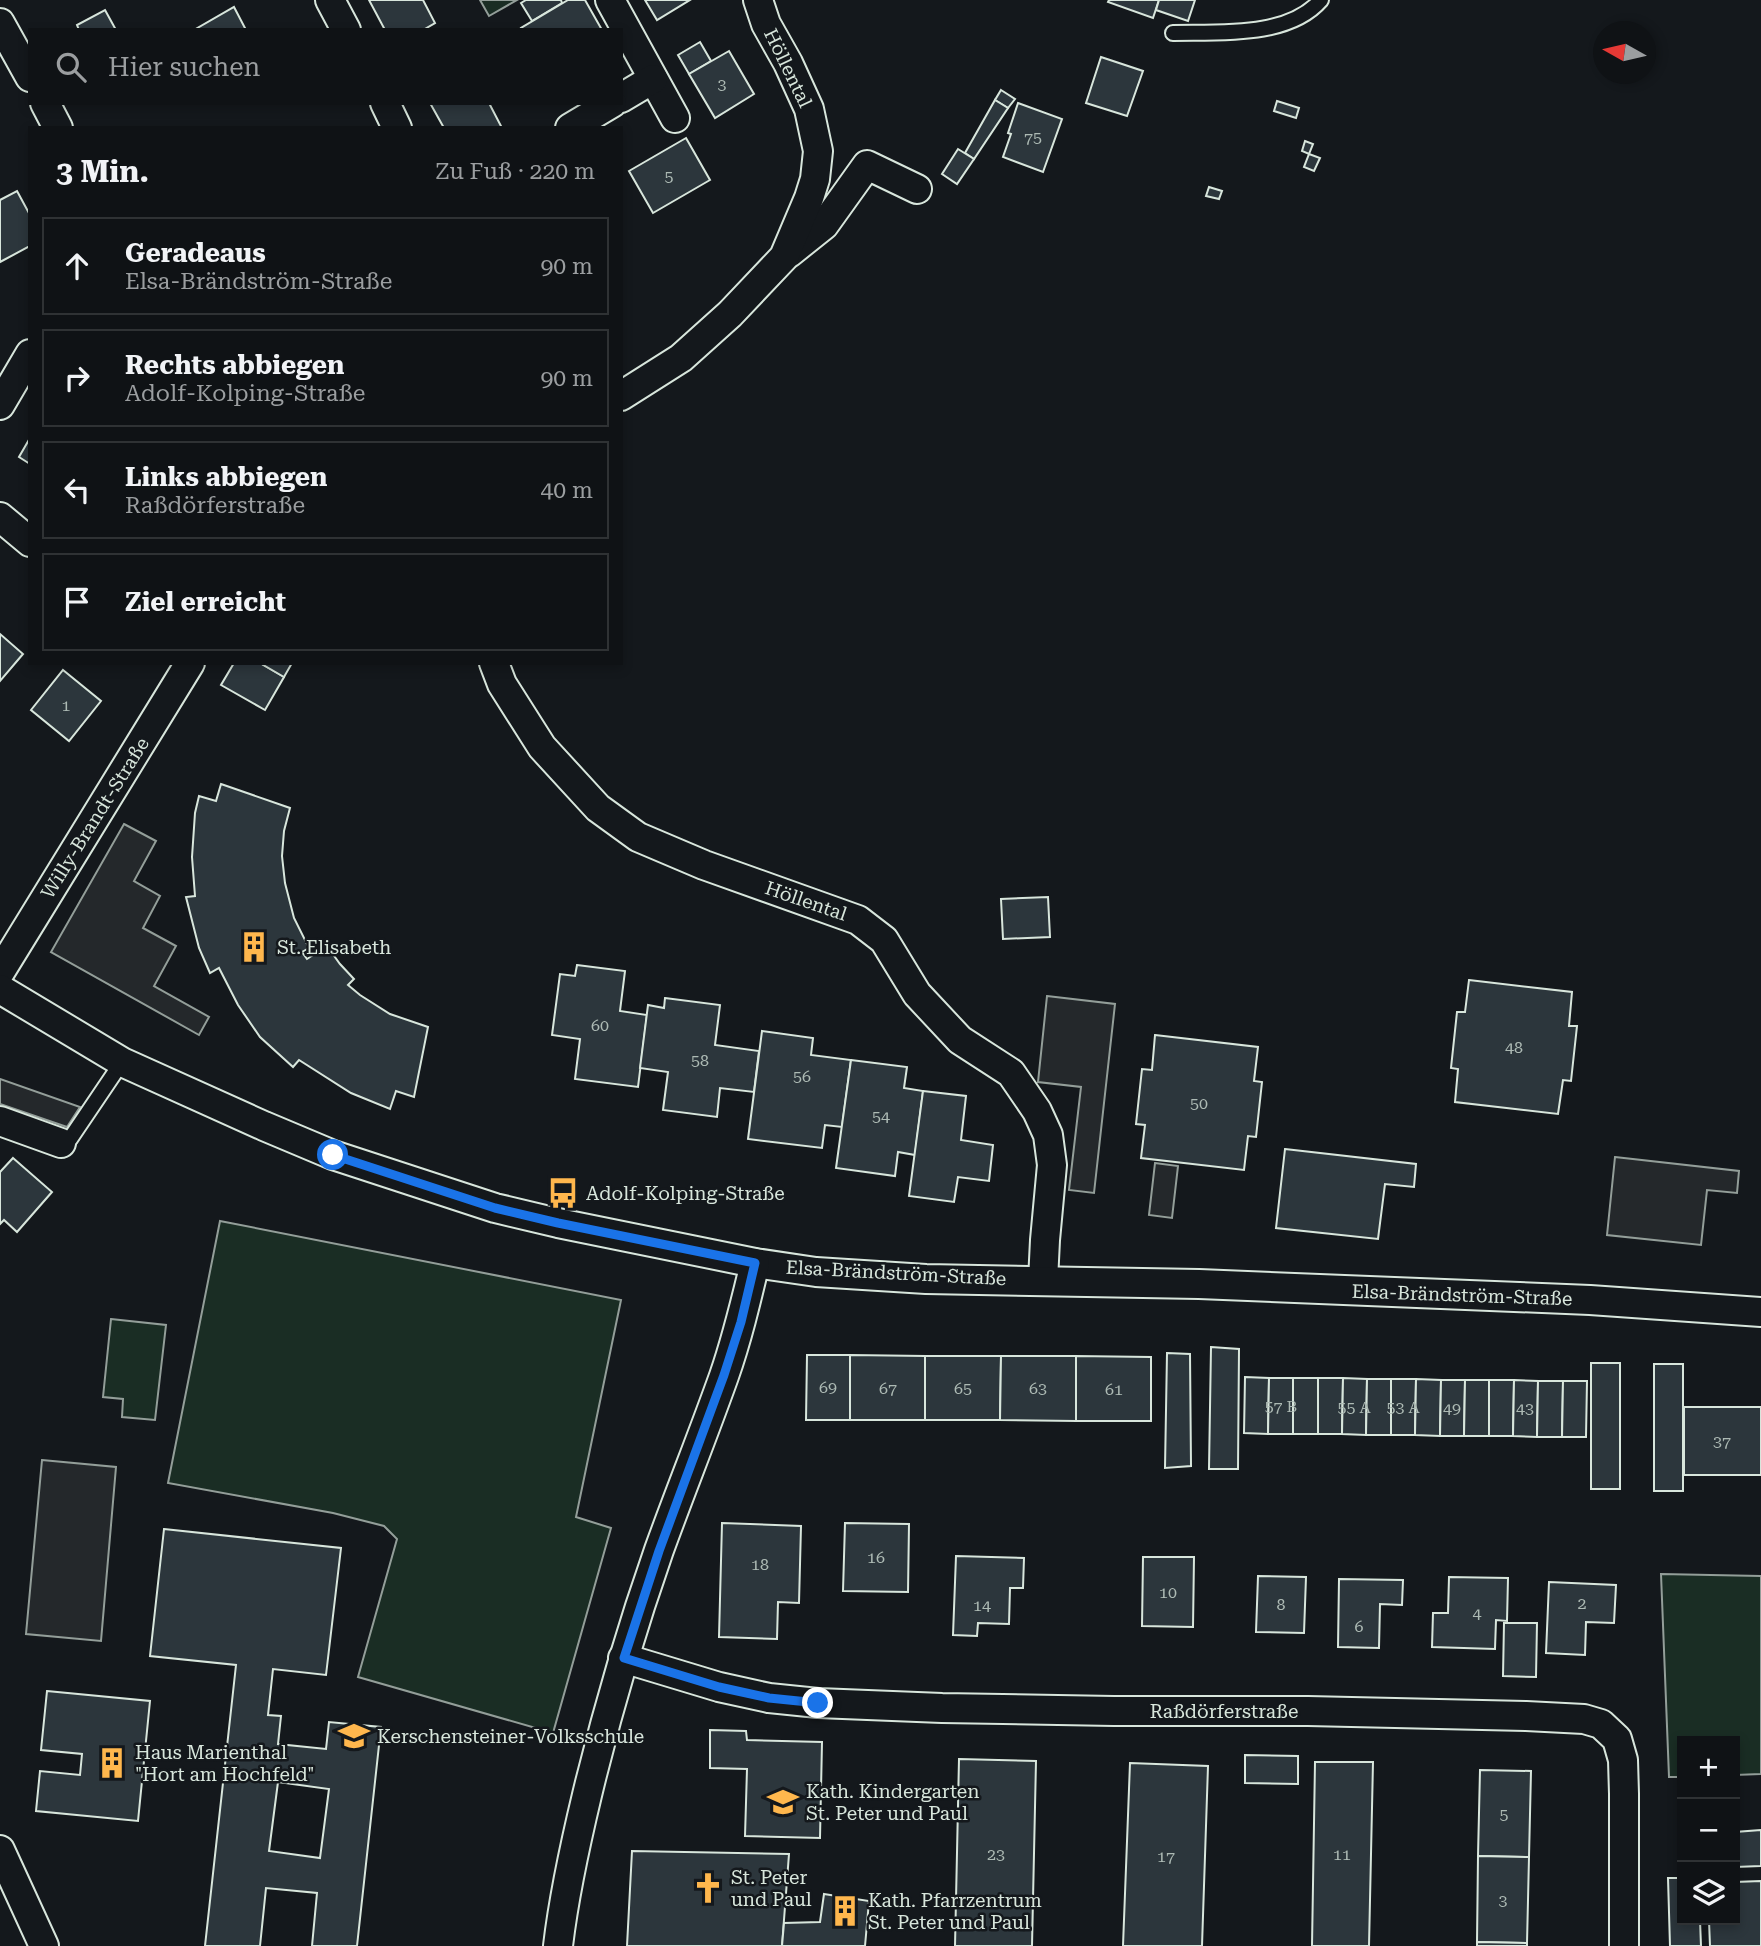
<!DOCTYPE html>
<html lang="de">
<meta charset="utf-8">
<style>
body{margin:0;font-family:"Roboto Serif",serif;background:#181b1e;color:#f1f3f6}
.controls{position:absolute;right:21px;bottom:21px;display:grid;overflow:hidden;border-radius:0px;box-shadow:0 4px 10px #0003}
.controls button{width:63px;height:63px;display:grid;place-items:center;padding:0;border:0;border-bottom:2px solid #2f3234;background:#0f1215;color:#f1f3f6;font:35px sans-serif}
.compass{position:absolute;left:1593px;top:21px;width:63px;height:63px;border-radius:50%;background:#0f1215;box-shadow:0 4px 10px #0003;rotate:278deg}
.stop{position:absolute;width:21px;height:21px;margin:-16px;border:5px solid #1a73e8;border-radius:50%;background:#fff}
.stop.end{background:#1a73e8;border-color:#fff;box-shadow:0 2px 7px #0008}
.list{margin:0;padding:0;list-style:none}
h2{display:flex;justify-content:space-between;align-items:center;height:91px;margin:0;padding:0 28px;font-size:30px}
h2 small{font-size:23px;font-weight:400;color:#9b9ea0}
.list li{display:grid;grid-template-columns:46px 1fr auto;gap:21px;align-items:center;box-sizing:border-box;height:98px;margin:0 14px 14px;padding:0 14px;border:2px solid #2f3234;border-radius:0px}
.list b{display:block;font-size:26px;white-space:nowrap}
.list p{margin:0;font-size:23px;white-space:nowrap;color:#9b9ea0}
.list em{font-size:23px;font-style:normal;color:#9b9ea0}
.icon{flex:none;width:38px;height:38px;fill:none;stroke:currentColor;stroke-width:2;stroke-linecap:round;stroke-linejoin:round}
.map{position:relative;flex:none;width:1761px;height:1946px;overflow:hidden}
.search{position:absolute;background:#0f1215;box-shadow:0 4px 10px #0003;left:28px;top:28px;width:595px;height:77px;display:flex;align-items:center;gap:18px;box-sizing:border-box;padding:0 24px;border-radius:0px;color:#9b9ea0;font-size:26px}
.panel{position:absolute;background:#0f1215;box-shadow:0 4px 10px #0003;left:28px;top:126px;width:595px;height:539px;border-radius:0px}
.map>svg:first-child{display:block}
</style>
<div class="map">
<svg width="1761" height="1946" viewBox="0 0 1761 1946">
<rect width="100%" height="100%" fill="#14181c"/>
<!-- green -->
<g fill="#1a2d24" stroke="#939e99" stroke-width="2">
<polygon points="480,0 517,0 489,16"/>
<polygon points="220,1221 621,1300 576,1517 611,1528 553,1733 358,1677 397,1539 384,1526 333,1513 168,1483"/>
<polygon points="111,1319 166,1325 155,1420 122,1417 123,1399 103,1397"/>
<polygon points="1661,1574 1761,1576 1761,1774 1735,1775 1735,1741 1682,1741 1682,1777 1669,1777"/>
</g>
<!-- parking -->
<g fill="#24282b" stroke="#939e99" stroke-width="2">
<polygon points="124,824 156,841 134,881 160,896 143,928 176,946 154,986 209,1017 199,1035 51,952"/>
<polygon points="1047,996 1115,1004 1094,1193 1069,1190 1081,1087 1038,1082"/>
<polygon points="0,1079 80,1107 67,1127 0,1104"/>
<polygon points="1615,1157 1739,1171 1737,1193 1707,1190 1701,1245 1607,1235"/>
<polygon points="1155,1163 1178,1166 1172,1218 1149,1215"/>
<polygon points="42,1460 116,1467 101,1641 26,1634"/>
</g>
<!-- building -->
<g fill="#2c363c" stroke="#d8e6dc" stroke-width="2" fill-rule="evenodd">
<polygon points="369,0 423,0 435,23 423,30 385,30"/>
<polygon points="526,0 561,0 562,3 532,21 521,3"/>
<polygon points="568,0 585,0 602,30 522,30 521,28"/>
<polygon points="645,0 690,0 657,20"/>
<polygon points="1109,0 1159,0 1153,18 1108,2"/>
<polygon points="1159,0 1195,0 1188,21 1156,10"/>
<polygon points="234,7 246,30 194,30"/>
<polygon points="105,10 116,30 79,30 77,25"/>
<polygon points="700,42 711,61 689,74 678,55"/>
<polygon points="729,51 754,94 715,118 689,74"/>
<polygon points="1101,57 1143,71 1127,116 1086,103"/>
<polygon points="1001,90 1015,99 1008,108 995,100"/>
<polygon points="995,100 1008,108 974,159 965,153"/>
<polygon points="1277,101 1299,108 1296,118 1274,111"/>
<polygon points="430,103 489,103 502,128 444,128"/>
<polygon points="1018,103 1062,119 1043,172 1003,157 1011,134 1008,133"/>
<polygon points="686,138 710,180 653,213 629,171"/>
<polygon points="1305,141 1313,144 1309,154 1302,151"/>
<polygon points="958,149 974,159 957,184 942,174"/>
<polygon points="1309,154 1320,158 1314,171 1304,167"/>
<polygon points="1209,187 1222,191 1219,199 1206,196"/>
<polygon points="17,191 30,215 30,246 0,262 0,200"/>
<polygon points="30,438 30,464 19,457"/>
<polygon points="0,634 23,654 0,681"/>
<polygon points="234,663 260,663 284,677 265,710 221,685"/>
<polygon points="260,663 292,663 284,677"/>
<polygon points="63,670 101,701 69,741 31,710"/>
<polygon points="221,784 290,808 284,831 282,856 285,883 294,918 309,948 302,952 307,959 327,946 340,964 354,979 348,985 360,995 390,1014 428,1027 414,1097 396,1091 390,1109 351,1093 299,1060 293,1067 260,1037 238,1005 219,968 210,973 199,948 186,897 195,896 192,857 195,813 199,796 216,801"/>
<polygon points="1048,897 1050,937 1003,939 1001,899"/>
<polygon points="577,965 625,971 620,1011 647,1015 638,1087 575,1079 580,1039 552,1035 560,974 575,976"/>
<polygon points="1469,980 1572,992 1569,1026 1577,1026 1571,1081 1563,1080 1558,1114 1455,1102 1458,1069 1451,1068 1457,1012 1465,1012"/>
<polygon points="665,998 720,1005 715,1045 759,1051 754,1092 720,1088 717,1117 663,1110 668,1072 640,1068 648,1005 664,1008"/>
<polygon points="762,1031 813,1038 811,1055 851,1060 842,1127 825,1125 822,1148 748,1139"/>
<polygon points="1155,1035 1258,1047 1254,1081 1262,1082 1256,1137 1248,1136 1244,1170 1141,1158 1145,1125 1136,1124 1142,1069 1152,1070"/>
<polygon points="851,1060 907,1067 904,1088 923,1091 915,1155 898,1152 895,1176 836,1168"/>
<polygon points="923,1091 966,1096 961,1140 993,1145 989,1181 958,1177 954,1202 909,1196"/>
<polygon points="1285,1149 1416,1164 1414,1187 1385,1184 1378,1239 1276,1228"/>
<polygon points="13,1158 52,1192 17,1232 4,1220 0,1224 0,1172"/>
<polygon points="1211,1347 1239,1349 1238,1469 1209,1469"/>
<polygon points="1167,1353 1190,1354 1191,1466 1165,1468"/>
<polygon points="807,1355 850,1355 850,1420 806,1420"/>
<polygon points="850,1355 925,1356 925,1420 850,1420"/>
<polygon points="925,1356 1001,1356 1000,1420 925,1420"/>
<polygon points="1001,1356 1076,1356 1076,1421 1000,1420"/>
<polygon points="1076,1356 1151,1357 1151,1421 1076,1421"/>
<rect x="1591" y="1363" width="29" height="126"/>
<rect x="1654" y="1364" width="29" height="127"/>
<polygon points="1245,1377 1269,1378 1268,1434 1244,1433"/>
<polygon points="1269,1378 1293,1378 1293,1434 1268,1434"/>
<rect x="1293" y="1378" width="25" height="56"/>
<polygon points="1318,1378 1343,1378 1342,1434 1318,1434"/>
<polygon points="1343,1378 1367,1379 1366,1435 1342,1434"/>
<polygon points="1367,1379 1391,1379 1391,1435 1366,1435"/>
<polygon points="1391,1379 1416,1379 1415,1435 1391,1435"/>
<polygon points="1416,1379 1441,1380 1440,1436 1415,1435"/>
<polygon points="1441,1380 1465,1380 1464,1436 1440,1436"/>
<polygon points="1465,1380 1489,1380 1489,1436 1464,1436"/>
<polygon points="1489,1380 1514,1380 1513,1436 1489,1436"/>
<polygon points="1514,1380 1538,1381 1537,1437 1513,1436"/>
<polygon points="1538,1381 1563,1381 1562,1437 1537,1437"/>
<polygon points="1563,1381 1587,1381 1586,1437 1562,1437"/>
<rect x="1684" y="1407" width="77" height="68"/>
<polygon points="722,1523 801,1526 799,1603 778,1602 777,1639 719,1637"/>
<polygon points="845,1523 909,1524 908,1592 843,1591"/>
<path d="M164,1529L341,1548L326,1675L273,1669L268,1715L281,1716L278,1744L326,1749L329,1722L381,1727L357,1946H312L317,1893L266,1888L260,1946H205L236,1665L150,1656ZM278,1782L329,1789L320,1858L269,1851Z"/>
<polygon points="956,1556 1024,1558 1023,1588 1010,1588 1009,1624 978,1623 977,1636 953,1635"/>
<polygon points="1143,1557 1194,1557 1193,1627 1142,1626"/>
<polygon points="1258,1576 1306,1577 1304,1633 1256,1632"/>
<polygon points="1449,1577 1508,1578 1507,1621 1496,1620 1495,1649 1432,1647 1433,1613 1448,1613"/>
<polygon points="1339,1579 1403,1580 1402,1605 1380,1604 1379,1648 1338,1647"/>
<polygon points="1549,1582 1616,1585 1614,1623 1586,1622 1585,1655 1546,1653"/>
<polygon points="1504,1623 1537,1623 1536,1677 1503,1676"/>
<polygon points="47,1691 150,1701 138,1821 36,1811 40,1771 80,1775 82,1754 41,1750"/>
<polygon points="710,1730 746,1731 747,1740 822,1742 820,1838 745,1836 747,1769 710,1768"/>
<polygon points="1245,1755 1298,1756 1298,1784 1245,1783"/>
<polygon points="959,1759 1036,1761 1032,1946 955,1946"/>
<polygon points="1315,1762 1373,1762 1369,1946 1312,1946"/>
<polygon points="1130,1763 1208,1766 1202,1946 1123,1946"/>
<polygon points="1480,1770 1531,1771 1529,1857 1478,1856"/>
<polygon points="1761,1830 1761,1866 1735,1867 1735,1832"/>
<polygon points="632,1851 789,1854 782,1946 627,1946"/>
<polygon points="1478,1856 1529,1857 1527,1943 1477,1942"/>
<polygon points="1668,1878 1682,1878 1682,1920 1700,1920 1701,1946 1670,1946"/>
<polygon points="1761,1881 1761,1946 1710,1946 1709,1920 1735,1920 1735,1882"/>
<polygon points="824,1894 869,1901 865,1946 782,1946 784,1923 820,1922"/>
<polygon points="1477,1942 1527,1943 1527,1946 1477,1946"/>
</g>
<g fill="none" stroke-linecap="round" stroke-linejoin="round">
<defs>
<g id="service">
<path d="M1173,33C1219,32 1288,38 1321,0"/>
<polyline points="61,1143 70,1139 122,1062"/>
</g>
<g id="minor">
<polyline points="330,0 346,30"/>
<polyline points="610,0 675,118"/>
<polyline points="0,23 30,77"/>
<polyline points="621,98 653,79"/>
<polyline points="45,103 58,128"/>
<polyline points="385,103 397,128"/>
<polyline points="570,128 612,103"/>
<polyline points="789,253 824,225 867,165 917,189"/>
<polyline points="621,396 681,358 730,314 784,257 809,198 815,179 818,151 809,109 788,63 766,24 758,0"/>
<polyline points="0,405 30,354"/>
<polyline points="0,517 30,542"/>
<polyline points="494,663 502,684 542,747 598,808 638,837 704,865 858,920 884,940 917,994 960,1040 1011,1073 1037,1111 1048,1135 1052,1165 1045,1240 1043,1281"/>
<polyline points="0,972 190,663"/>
<polyline points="0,989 122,1062 264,1126 333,1155 495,1208 558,1223 755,1263 816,1272 926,1279 1199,1284 1590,1300 1761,1312"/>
<polyline points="0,1121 61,1143"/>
<polyline points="623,1658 719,1687 769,1698 818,1703 942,1708 1114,1711 1308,1711 1526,1716 1584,1719 1601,1724 1617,1739 1623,1760 1624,1794 1624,1946"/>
<polyline points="0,1850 44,1946"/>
<path d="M558,1946C564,1895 575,1845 587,1795C607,1712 631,1630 659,1550C680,1492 703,1435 724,1376C737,1339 746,1301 755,1263"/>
</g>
</defs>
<!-- service casing -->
<use href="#service" stroke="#d8e6dc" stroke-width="18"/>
<!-- minor casing -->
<use href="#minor" stroke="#d8e6dc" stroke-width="32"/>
<!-- service -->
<use href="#service" stroke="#14181c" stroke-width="14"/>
<!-- minor -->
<use href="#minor" stroke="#14181c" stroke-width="28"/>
</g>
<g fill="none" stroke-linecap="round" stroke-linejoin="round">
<!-- route -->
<polyline stroke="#1a73e8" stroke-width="9" points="333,1155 495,1208 558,1223 755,1263 741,1322 724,1375 659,1551 624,1658 719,1687 769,1698 818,1703"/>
</g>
<!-- icons -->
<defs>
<symbol id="building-bare" viewBox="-9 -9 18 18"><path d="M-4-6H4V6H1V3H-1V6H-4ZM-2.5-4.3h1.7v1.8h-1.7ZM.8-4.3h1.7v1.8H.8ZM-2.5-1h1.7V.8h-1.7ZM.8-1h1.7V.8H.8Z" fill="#ffb74d" stroke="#14181c" stroke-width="2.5" paint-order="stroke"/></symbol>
<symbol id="bus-bare" viewBox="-9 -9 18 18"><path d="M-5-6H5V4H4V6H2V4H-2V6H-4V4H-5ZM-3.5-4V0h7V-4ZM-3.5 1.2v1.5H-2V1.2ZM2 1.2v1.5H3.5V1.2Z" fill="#ffb74d" stroke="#14181c" stroke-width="2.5" paint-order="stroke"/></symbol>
<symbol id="school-bare" viewBox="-9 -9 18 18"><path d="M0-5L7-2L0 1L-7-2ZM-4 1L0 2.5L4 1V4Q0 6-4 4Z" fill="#ffb74d" stroke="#14181c" stroke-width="2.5" paint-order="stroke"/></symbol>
<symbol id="church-bare" viewBox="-9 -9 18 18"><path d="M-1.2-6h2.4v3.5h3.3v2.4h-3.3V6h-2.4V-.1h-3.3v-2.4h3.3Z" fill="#ffb74d" stroke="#14181c" stroke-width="2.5" paint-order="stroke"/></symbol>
</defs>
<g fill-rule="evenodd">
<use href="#building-bare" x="232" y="925" width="44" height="44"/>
<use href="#bus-bare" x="541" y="1171" width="44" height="44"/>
<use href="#school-bare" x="332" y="1714" width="44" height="44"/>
<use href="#building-bare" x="90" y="1741" width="44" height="44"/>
<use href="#school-bare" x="761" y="1780" width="44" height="44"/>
<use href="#church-bare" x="686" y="1866" width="44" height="44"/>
<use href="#building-bare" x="823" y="1889" width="44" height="44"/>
</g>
<g text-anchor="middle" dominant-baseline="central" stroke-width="5" stroke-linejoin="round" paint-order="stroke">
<!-- number labels -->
<g font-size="16" fill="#adbab4">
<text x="722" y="84">3</text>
<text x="1033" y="137">75</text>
<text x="669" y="176">5</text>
<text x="66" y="705">1</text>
<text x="600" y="1025">60</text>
<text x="1514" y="1047">48</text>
<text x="700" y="1060">58</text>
<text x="802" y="1076">56</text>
<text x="1199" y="1103">50</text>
<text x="881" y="1116">54</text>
<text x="828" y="1387">69</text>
<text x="888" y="1388">67</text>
<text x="963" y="1388">65</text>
<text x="1038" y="1388">63</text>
<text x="1114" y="1389">61</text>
<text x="1281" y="1406">57 B</text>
<text x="1354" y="1407">55 A</text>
<text x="1403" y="1407">53 A</text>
<text x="1452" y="1408">49</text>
<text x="1525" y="1408">43</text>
<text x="1722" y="1441">37</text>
<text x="876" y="1557">16</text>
<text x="760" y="1564">18</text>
<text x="1168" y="1592">10</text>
<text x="1582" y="1603">2</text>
<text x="1281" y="1604">8</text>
<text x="982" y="1605">14</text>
<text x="1477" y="1613">4</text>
<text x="1359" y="1626">6</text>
<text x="1504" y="1814">5</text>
<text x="996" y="1854">23</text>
<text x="1342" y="1854">11</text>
<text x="1166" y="1856">17</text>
<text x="1503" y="1900">3</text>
</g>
<!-- street labels -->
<g font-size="19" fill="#d8e6dc" stroke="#14181c">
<text transform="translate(788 68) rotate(64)">Höllental</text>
<text transform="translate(95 818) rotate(-58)">Willy-Brandt-Straße</text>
<text transform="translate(806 901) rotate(19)">Höllental</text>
<text transform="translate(896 1273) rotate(3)">Elsa-Brändström-Straße</text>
<text transform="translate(1462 1295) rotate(2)">Elsa-Brändström-Straße</text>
<text x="1224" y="1711">Raßdörferstraße</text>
</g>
<!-- poi labels -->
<g font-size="19" fill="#d8e6dc" stroke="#14181c" text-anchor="start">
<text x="277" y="947">St. Elisabeth</text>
<text x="586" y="1193">Adolf-Kolping-Straße</text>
<text x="377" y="1736">Kerschensteiner-Volksschule</text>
<text x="135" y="1752">Haus Marienthal<tspan x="135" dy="22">"Hort am Hochfeld"</tspan></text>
<text x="806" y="1791">Kath. Kindergarten<tspan x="806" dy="22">St. Peter und Paul</tspan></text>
<text x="731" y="1877">St. Peter<tspan x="731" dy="22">und Paul</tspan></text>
<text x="868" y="1900">Kath. Pfarrzentrum<tspan x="868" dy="22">St. Peter und Paul</tspan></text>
</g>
</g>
</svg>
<div class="controls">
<button>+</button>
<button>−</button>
<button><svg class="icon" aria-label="layers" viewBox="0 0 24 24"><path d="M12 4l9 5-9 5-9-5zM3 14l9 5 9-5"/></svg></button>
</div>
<svg class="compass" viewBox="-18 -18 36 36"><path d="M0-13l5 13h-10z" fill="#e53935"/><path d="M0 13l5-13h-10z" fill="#9b9ea0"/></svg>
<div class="stop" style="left:333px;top:1155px"></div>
<div class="stop end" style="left:818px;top:1703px"></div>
<div class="search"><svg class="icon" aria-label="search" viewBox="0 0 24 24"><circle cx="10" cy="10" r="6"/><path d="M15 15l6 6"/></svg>Hier suchen</div>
<section class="panel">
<h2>3 Min.<small>Zu Fuß · 220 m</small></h2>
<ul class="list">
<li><svg class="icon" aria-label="ahead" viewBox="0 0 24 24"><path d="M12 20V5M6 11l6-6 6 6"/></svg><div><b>Geradeaus</b><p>Elsa-Brändström-Straße</p></div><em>90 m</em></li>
<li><svg class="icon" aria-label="right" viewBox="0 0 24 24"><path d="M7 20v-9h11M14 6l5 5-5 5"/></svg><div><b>Rechts abbiegen</b><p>Adolf-Kolping-Straße</p></div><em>90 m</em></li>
<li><svg class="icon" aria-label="left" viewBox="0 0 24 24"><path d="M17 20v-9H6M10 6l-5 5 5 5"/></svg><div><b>Links abbiegen</b><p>Raßdörferstraße</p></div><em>40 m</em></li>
<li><svg class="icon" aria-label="arrive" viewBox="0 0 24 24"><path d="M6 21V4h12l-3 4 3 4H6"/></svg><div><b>Ziel erreicht</b></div></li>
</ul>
</section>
</div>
